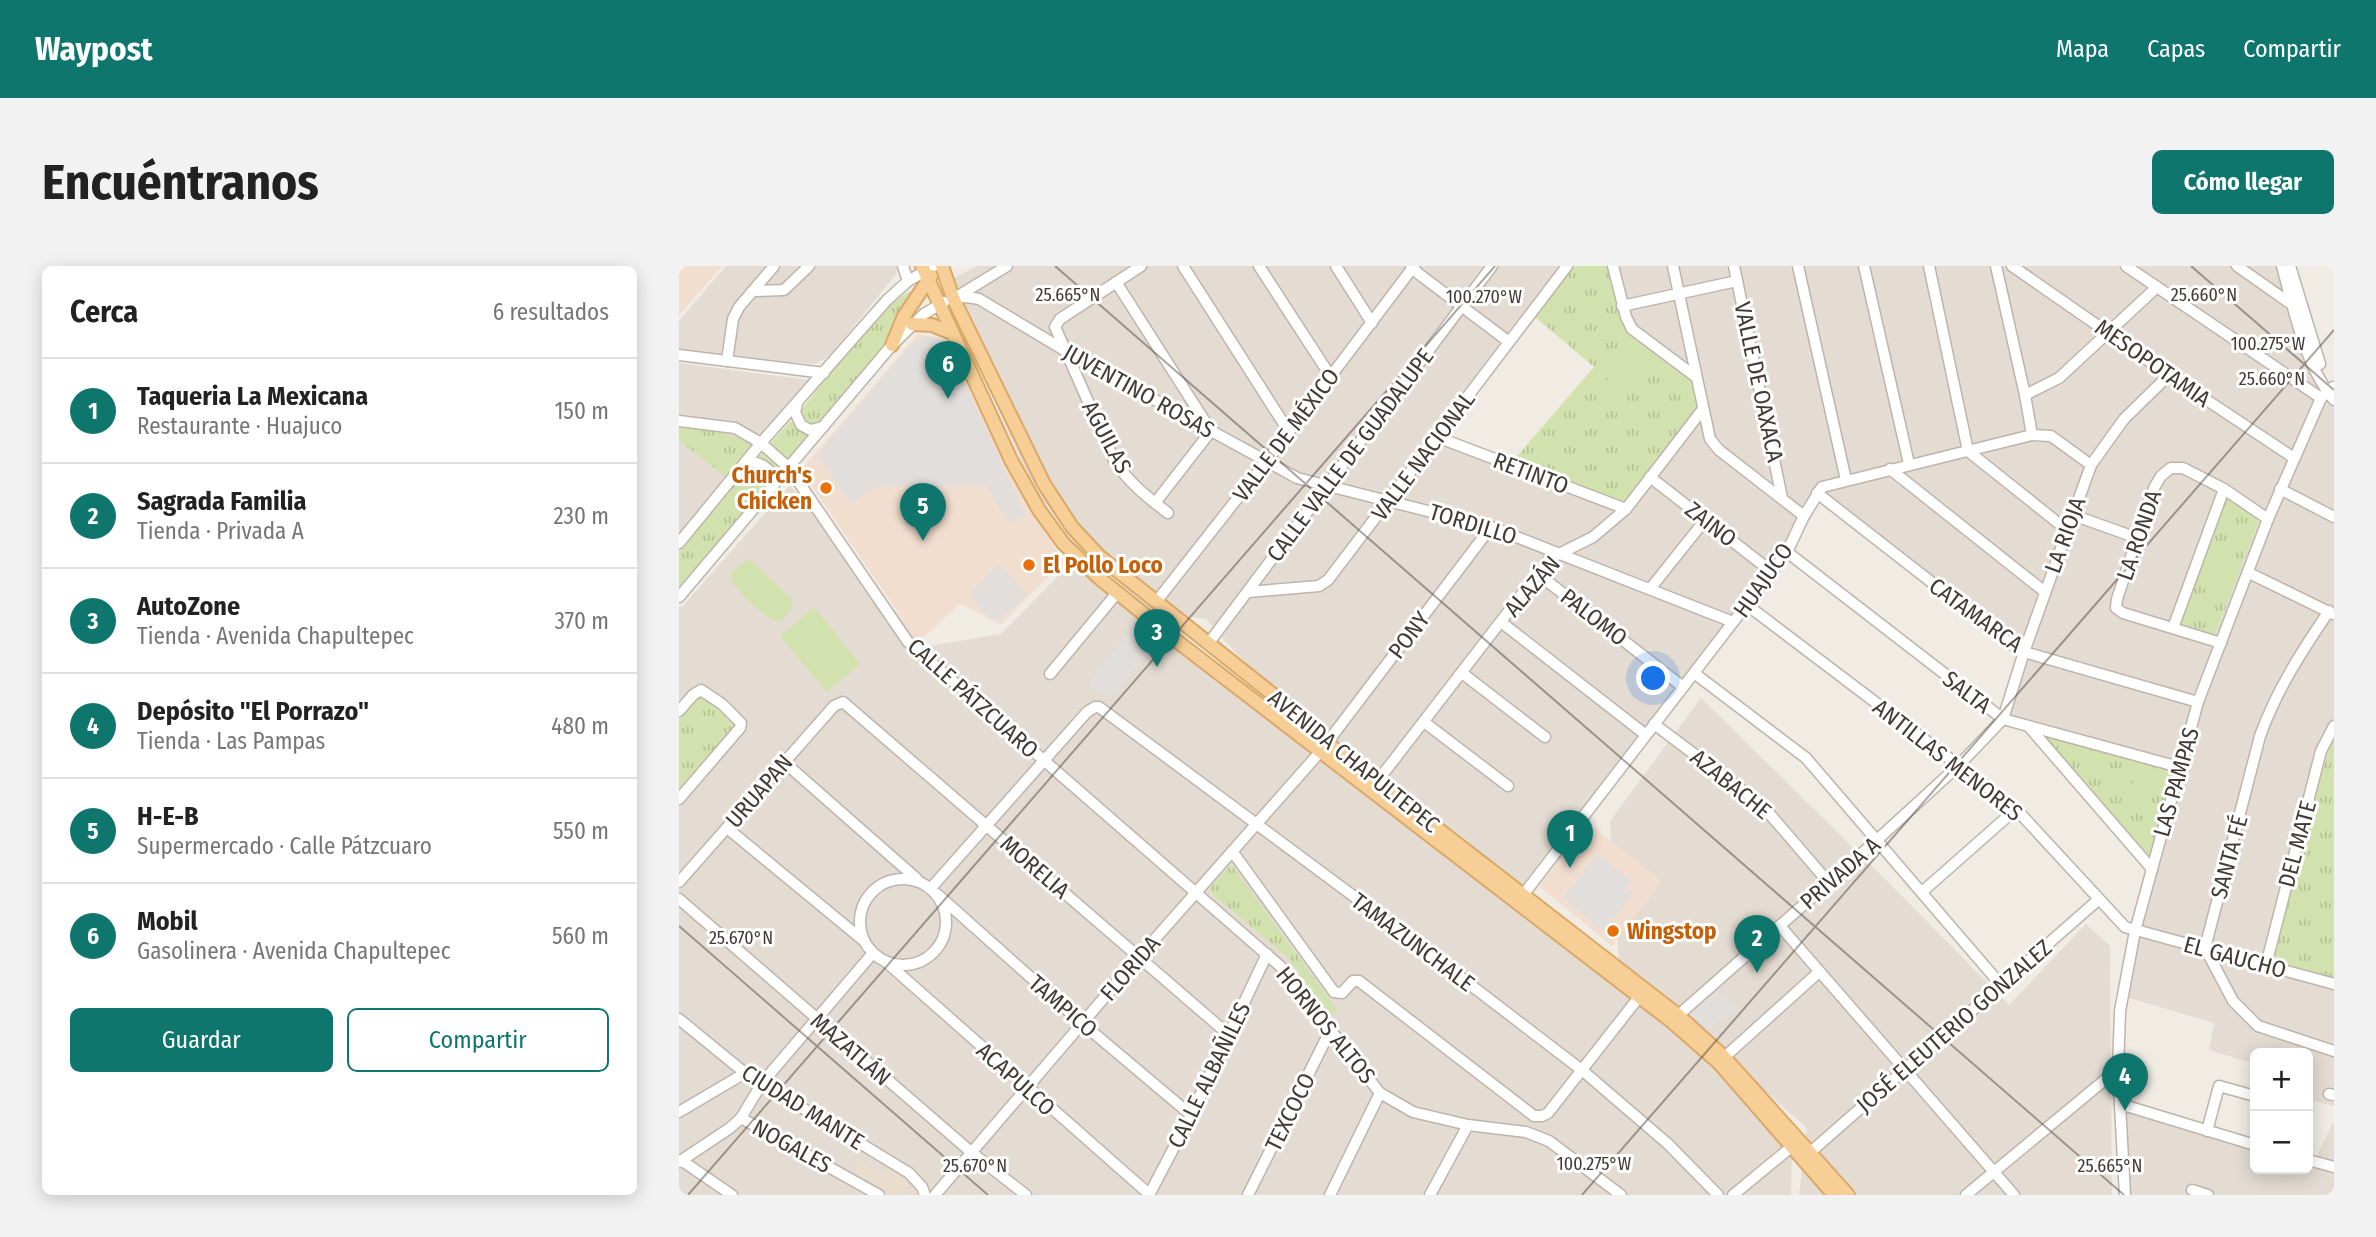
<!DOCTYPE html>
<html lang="es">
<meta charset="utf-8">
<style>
body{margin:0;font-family:"Fira Sans Condensed",sans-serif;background:#f2f2f2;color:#222}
.controls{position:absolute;right:21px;bottom:21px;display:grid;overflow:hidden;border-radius:10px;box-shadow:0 4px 18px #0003}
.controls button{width:63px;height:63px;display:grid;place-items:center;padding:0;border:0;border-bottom:2px solid #e0e0e0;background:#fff;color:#222;font:35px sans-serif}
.you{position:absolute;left:975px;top:413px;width:24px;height:24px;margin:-18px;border:5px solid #fff;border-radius:50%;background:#1a73e8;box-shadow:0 0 0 10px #1a73e833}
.badge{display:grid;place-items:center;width:46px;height:46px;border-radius:50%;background:#0f766e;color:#fff;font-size:23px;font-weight:700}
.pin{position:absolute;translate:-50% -58px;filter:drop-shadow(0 2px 4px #0008)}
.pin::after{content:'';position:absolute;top:37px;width:24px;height:21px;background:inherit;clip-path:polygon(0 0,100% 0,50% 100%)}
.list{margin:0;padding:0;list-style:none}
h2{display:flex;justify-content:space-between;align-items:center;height:91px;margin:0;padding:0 28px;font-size:30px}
h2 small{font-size:23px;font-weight:400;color:#767676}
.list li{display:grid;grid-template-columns:46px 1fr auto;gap:21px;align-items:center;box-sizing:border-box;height:105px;padding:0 28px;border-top:2px solid #e0e0e0}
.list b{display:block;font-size:26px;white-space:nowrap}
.list p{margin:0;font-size:23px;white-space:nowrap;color:#767676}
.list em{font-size:23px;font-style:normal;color:#767676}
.actions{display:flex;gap:14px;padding:21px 28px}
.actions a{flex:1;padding:16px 0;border:2px solid #0f766e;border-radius:10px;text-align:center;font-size:24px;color:#0f766e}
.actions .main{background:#0f766e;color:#fff}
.map{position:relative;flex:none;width:1655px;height:929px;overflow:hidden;border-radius:10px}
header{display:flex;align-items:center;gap:42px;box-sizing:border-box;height:98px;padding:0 35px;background:#0f766e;color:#fff}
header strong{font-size:33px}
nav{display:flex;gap:38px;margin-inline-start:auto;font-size:24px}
.intro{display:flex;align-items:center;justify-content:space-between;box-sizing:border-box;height:168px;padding:0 42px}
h1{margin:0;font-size:49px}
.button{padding:18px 32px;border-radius:10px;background:#0f766e;color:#fff;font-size:24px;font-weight:700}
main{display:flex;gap:42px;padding:0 42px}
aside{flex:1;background:#fff;border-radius:10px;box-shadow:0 4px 18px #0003}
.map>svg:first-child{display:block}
</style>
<header>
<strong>Waypost</strong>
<nav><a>Mapa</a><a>Capas</a><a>Compartir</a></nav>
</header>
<div class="intro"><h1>Encuéntranos</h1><a class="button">Cómo llegar</a></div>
<main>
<aside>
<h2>Cerca<small>6 resultados</small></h2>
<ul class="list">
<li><span class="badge">1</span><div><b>Taqueria La Mexicana</b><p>Restaurante · Huajuco</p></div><em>150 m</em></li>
<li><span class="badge">2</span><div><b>Sagrada Familia</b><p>Tienda · Privada A</p></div><em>230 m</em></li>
<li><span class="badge">3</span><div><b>AutoZone</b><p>Tienda · Avenida Chapultepec</p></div><em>370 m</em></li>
<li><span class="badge">4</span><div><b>Depósito &quot;El Porrazo&quot;</b><p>Tienda · Las Pampas</p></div><em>480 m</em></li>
<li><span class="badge">5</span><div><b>H-E-B</b><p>Supermercado · Calle Pátzcuaro</p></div><em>550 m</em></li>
<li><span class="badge">6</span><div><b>Mobil</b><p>Gasolinera · Avenida Chapultepec</p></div><em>560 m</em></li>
</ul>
<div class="actions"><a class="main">Guardar</a><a>Compartir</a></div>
</aside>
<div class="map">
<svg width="1655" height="929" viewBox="0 0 1655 929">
<defs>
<pattern id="park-tufts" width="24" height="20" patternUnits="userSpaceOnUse" patternTransform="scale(1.75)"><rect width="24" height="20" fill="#d2e2ae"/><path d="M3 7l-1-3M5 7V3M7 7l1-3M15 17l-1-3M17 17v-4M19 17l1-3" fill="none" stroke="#b6c396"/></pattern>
</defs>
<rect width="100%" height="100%" fill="#f0ebe3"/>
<!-- residential -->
<g fill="#e4dcd2" fill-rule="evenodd">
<polygon points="47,0 220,0 221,3 151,90 136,98 0,88 0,55"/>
<path d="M298,0H886L758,171L946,234L1024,144L1020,111L950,57L937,0H1605L1630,87L1655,134V840L1629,833V787H1576V798L1530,784L1535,757L1440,729L1500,500L1323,449L1345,385L1138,227L1108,286L841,633L1026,775L1113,887L1112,929H0V340L3,341L111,219L246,381L322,368L392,297L405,307L393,274L354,221L264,18ZM411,312L475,346L527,353L614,452L635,471Z"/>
<polygon points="0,97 129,114 0,328"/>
<polygon points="1022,432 1219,626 1330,739 1407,658 1431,680 1433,929 1120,929 1128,862 940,695 931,555"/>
<polygon points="1441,838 1576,879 1576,903 1629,903 1629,895 1634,897 1655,855 1655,929 1446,929"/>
</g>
<!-- commercial -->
<g fill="#f2decf">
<polygon points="0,0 43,0 0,49"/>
<polygon points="239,68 266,73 355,250 385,295 322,358 281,338 239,376 122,204"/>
<polygon points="909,557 983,615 933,680 860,620"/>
</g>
<!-- education -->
<polygon fill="#e9ddce" points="181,896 202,908 207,901 230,915 224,926 229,929 207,929 174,910"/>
<!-- park -->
<g fill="url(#park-tufts)">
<polygon points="894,0 930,0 947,60 1018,119 1021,142 946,234 940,235 833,196 915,101 856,51"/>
<path d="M236,24L203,83L141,158L127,157L122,152V144L127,138C146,115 210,27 236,24Z"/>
<polygon points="111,155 130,171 0,327 0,284"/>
<path d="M0,160C27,163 50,165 73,180L47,211L0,175Z"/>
<polygon points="1549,233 1578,253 1579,257 1537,366 1533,368 1504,360 1502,356 1546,234"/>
<polygon points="22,429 54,455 56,459 0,523 0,454"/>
<polygon points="1352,461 1500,501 1473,603"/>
<polygon points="1655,473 1655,714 1593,696 1650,483"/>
<polygon points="550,601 555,602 658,744 652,749 607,690 532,627 531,622"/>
</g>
<!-- pitch -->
<g fill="#d2e2ae">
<polygon points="952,82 968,94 941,130 925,118"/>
<polygon points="1534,289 1556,298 1544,329 1522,321"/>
<path d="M68,294L72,295L113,333V342L101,356C86,353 58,326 51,312L54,305Z"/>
<polygon points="135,341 181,398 148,426 101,370"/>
<polygon points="1455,511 1475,517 1466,549 1445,544"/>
</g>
<!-- parking -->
<g fill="#e1dedb">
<polygon points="247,70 262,74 273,90 335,224 346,250 331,258 306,219 197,221 172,237 141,194 142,184 226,85 236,75"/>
<polygon points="320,298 347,329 323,352 317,354 311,352 300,342 292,329 293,324"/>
<polygon points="458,355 479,372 451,410 433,430 408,420"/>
<polygon points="918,588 952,614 947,621 954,627 924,665 884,632"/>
<polygon points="1040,723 1056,742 1027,766 1009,751"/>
</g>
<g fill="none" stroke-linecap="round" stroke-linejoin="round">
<defs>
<g id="minor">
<polyline points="224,0 229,15"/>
<path d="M462,0L381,53L376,61L435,194C449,216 468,231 489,247"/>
<polyline points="504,0 610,166"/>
<polyline points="580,0 652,111"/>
<polyline points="657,0 693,57"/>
<polyline points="732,0 740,8 830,76"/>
<polyline points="934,0 947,51 953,63 1017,111"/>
<polyline points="994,0 1031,173 1040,184 1125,250"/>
<polyline points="1055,0 1103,232"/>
<polyline points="1119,0 1167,214"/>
<polyline points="1185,0 1230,198"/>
<polyline points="1250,0 1289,185 1388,264"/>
<polyline points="1317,0 1346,129 1353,169"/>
<polyline points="1333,0 1490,109 1615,192"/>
<polyline points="1447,0 1642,132"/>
<polyline points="1558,0 1615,40"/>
<path d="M1603,0C1615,44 1625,98 1655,134"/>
<polyline points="1611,0 1641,98"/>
<polyline points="437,16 532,165 476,237"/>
<polyline points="74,25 105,24 130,0"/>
<polyline points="279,30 328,0"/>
<polyline points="274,32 288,31 300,33 385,84 618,212 812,261 1054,356"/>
<polyline points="943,40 1058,15"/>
<polyline points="0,89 145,107"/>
<polyline points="48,95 54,53 60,41 95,0"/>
<polyline points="1346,129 1380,112 1478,21"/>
<polyline points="118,138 116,146 122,159 131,164 144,161"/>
<polyline points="0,155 56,162 82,177 110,202 229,376 601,700 701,827 734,846 789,859 847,866 870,875 942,929"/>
<polyline points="758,171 947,243"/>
<path d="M68,195C83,197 94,203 95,218"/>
<polyline points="1211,203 1366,326"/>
<polyline points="971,211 1093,306"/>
<polyline points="1601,223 1655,251"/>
<polyline points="1138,227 1333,379 1345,386 1519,436"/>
<polyline points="1394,249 1458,272"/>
<polyline points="0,277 82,177 208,34 229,15 255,0"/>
<polyline points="1108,286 1324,453 1500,501"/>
<polyline points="1570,307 1654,348"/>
<polyline points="859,308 1004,421"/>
<polyline points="971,323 1026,254"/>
<polyline points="569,326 640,320 649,314 888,0"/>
<polyline points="0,331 213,79 245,48 265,36"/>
<polyline points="477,336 587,196 735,0"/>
<polyline points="1068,339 1337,543 1446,661 1655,718"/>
<path d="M1650,345C1623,385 1598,423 1581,470L1526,682L1554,735L1579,760L1655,785"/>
<polyline points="822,356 967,469"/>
<polyline points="1494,362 1545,223"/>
<polyline points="1542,377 1444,347 1437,342 1438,333 1475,222 1482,210 1492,202 1504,202 1545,223 1589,253"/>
<polyline points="529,378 813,0"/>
<polyline points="783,407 866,471"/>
<polyline points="1015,407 1127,492 1322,719"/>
<polyline points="371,408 438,327"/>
<polyline points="0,445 14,429 22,424 43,438 62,457 61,462 0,533"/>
<polyline points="745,456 829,520"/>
<polyline points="975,458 1083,539 1150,617"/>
<polyline points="1351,462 1473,603"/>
<polyline points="105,496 238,613"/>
<polyline points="694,521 870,293 914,271 947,243 1024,143"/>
<polyline points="48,562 185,675"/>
<polyline points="553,585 655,726 663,727 674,715 680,715 855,850 863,850 869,847 964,726"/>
<circle cx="224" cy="656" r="43"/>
<polyline points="0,616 155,440 164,436 549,768"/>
<polyline points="252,622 408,446 416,441 420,441 712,658 904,805 989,878 1039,929"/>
<polyline points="1243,626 1337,543"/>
<polyline points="258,628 404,758 512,849"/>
<polyline points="0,633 292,886 347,929"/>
<polyline points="841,633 1108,286 1125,250 1143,221 1353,169 1372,170 1412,199"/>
<polyline points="1101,660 1335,929"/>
<polyline points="206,695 470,928"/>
<polyline points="1587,699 1642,485 1655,460"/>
<polyline points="0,753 66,807 230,907 243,921 246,929"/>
<polyline points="995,753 1198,574 1280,499 1324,453 1345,386 1412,199 1445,153 1490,109"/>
<polyline points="1040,796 1140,706"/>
<polyline points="1650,828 1655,829"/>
<polyline points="1441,838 1576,879"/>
<polyline points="0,846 66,807"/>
<polyline points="62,852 200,929"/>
<polyline points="1528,865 1540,820 1576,830"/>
<polyline points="1127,890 1419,634"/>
<polyline points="2,894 53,929"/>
<polyline points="1629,894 1655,901"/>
<polyline points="0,896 51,862 62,852 83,817 194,687"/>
<polyline points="1513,924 1529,929"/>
<polyline points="256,929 460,691 641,486 812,261"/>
<polyline points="470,929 512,849 588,688"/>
<polyline points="569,929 652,763"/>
<polyline points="651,929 701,827"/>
<polyline points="751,929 789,859"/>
<polyline points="1054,929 1116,878"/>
<polyline points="1287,929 1439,803"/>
<polyline points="1446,929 1439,803 1441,745 1456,665 1519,436 1589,253 1642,132 1654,121"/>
</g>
<g id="major">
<polyline points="243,0 332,194 360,244 384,277 419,311 503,379 992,755 1040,797 1155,929"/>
<polyline points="263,0 274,32 365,218 393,261 420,290 602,435 648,477 999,749 1045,791 1169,929"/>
<polyline points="233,58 253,59 273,67"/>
<polyline points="213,79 225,50 252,10"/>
</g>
</defs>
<!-- minor casing -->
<use href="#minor" stroke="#beb4aa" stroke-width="13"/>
<!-- major casing -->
<use href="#major" stroke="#daa867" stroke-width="16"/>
<!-- minor -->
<use href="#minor" stroke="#fff" stroke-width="10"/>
<!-- major -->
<use href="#major" stroke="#f7ce96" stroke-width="12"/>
</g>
<!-- ticks -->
<path fill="none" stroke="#423a34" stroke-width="2" stroke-opacity="0.45" d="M376,0L1445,929M1512,0L1655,124M0,660L309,929M9,929L816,0M903,929L1655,64"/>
<!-- markers -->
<g fill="#e8710a" stroke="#fff" stroke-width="2.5">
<circle cx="147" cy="222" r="7"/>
<circle cx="350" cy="299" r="7"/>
<circle cx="934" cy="665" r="7"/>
</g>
<g text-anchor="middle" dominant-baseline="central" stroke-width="6" stroke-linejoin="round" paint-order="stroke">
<!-- street labels -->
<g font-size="23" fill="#423a34" stroke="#fff">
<text transform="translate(1474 97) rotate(35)">MESOPOTAMIA</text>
<text transform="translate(1080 116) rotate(78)">VALLE DE OAXACA</text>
<text transform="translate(460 125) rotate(29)">JUVENTINO ROSAS</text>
<text transform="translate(607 169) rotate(-53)">VALLE DE MÉXICO</text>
<text transform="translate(428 171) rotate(62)">AGUILAS</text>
<text transform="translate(671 189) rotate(-53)">CALLE VALLE DE GUADALUPE</text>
<text transform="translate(744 190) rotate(-53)">VALLE NACIONAL</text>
<text transform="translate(852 207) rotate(21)">RETINTO</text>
<text transform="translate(794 258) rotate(17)">TORDILLO</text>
<text transform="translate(1032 258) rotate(38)">ZAINO</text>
<text transform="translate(1386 269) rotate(-70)">LA RIOJA</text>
<text transform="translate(1460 269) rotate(-71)">LA RONDA</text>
<text transform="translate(1084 314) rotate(-55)">HUAJUCO</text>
<text transform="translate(853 320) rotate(-49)">ALAZÁN</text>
<text transform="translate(1297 349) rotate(36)">CATAMARCA</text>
<text transform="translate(915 351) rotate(38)">PALOMO</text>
<text transform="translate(730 369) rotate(-53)">PONY</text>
<text transform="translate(1288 426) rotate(37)">SALTA</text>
<text transform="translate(294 432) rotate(42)">CALLE PÁTZCUARO</text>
<text transform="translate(1269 494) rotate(38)">ANTILLAS MENORES</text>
<text transform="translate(675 495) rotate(39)">AVENIDA CHAPULTEPEC</text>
<text transform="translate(1497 516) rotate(-74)">LAS PAMPAS</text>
<text transform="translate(1052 518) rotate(39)">AZABACHE</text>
<text transform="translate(80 525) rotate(-49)">URUAPAN</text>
<text transform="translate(1618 578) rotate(-75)">DEL MATE</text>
<text transform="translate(1550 591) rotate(-75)">SANTA FÉ</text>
<text transform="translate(356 601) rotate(41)">MORELIA</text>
<text transform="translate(1161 607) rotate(-41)">PRIVADA A</text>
<text transform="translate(734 676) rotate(37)">TAMAZUNCHALE</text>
<text transform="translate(1556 691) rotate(15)">EL GAUCHO</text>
<text transform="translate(451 702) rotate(-49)">FLORIDA</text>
<text transform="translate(384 740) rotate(41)">TAMPICO</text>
<text transform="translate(647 759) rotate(51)">HORNOS ALTOS</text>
<text transform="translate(1275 760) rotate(-41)">JOSÉ ELEUTERIO GONZALEZ</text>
<text transform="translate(172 783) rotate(41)">MAZATLÁN</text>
<text transform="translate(530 809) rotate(-64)">CALLE ALBAÑILES</text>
<text transform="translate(337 813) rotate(42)">ACAPULCO</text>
<text transform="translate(124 841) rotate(32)">CIUDAD MANTE</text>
<text transform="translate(611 846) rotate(-64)">TEXCOCO</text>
<text transform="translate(113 880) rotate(29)">NOGALES</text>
</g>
<!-- food labels -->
<g font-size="23" font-weight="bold" fill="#c56008" stroke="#fff" text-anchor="start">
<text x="133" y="209" text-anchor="end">Church's<tspan x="133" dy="26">Chicken</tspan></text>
<text x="364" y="299">El Pollo Loco</text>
<text x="948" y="665">Wingstop</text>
</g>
</g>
<g font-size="18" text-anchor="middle" fill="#423a34" stroke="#fff" stroke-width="6" stroke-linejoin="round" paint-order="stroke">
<text x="389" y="35">25.665°N</text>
<text x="1525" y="35">25.660°N</text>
<text x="805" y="37">100.270°W</text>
<text x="1589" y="84">100.275°W</text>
<text x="1593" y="119">25.660°N</text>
<text x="62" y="678">25.670°N</text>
<text x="915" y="904">100.275°W</text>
<text x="296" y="906">25.670°N</text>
<text x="1431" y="906">25.665°N</text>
</g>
</svg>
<div class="controls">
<button>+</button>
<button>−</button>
</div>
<div class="you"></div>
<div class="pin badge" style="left:891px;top:602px">1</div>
<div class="pin badge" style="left:1078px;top:707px">2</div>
<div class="pin badge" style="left:478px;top:401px">3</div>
<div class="pin badge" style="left:1446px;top:845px">4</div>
<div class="pin badge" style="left:244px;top:275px">5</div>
<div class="pin badge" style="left:269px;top:133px">6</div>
</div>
</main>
